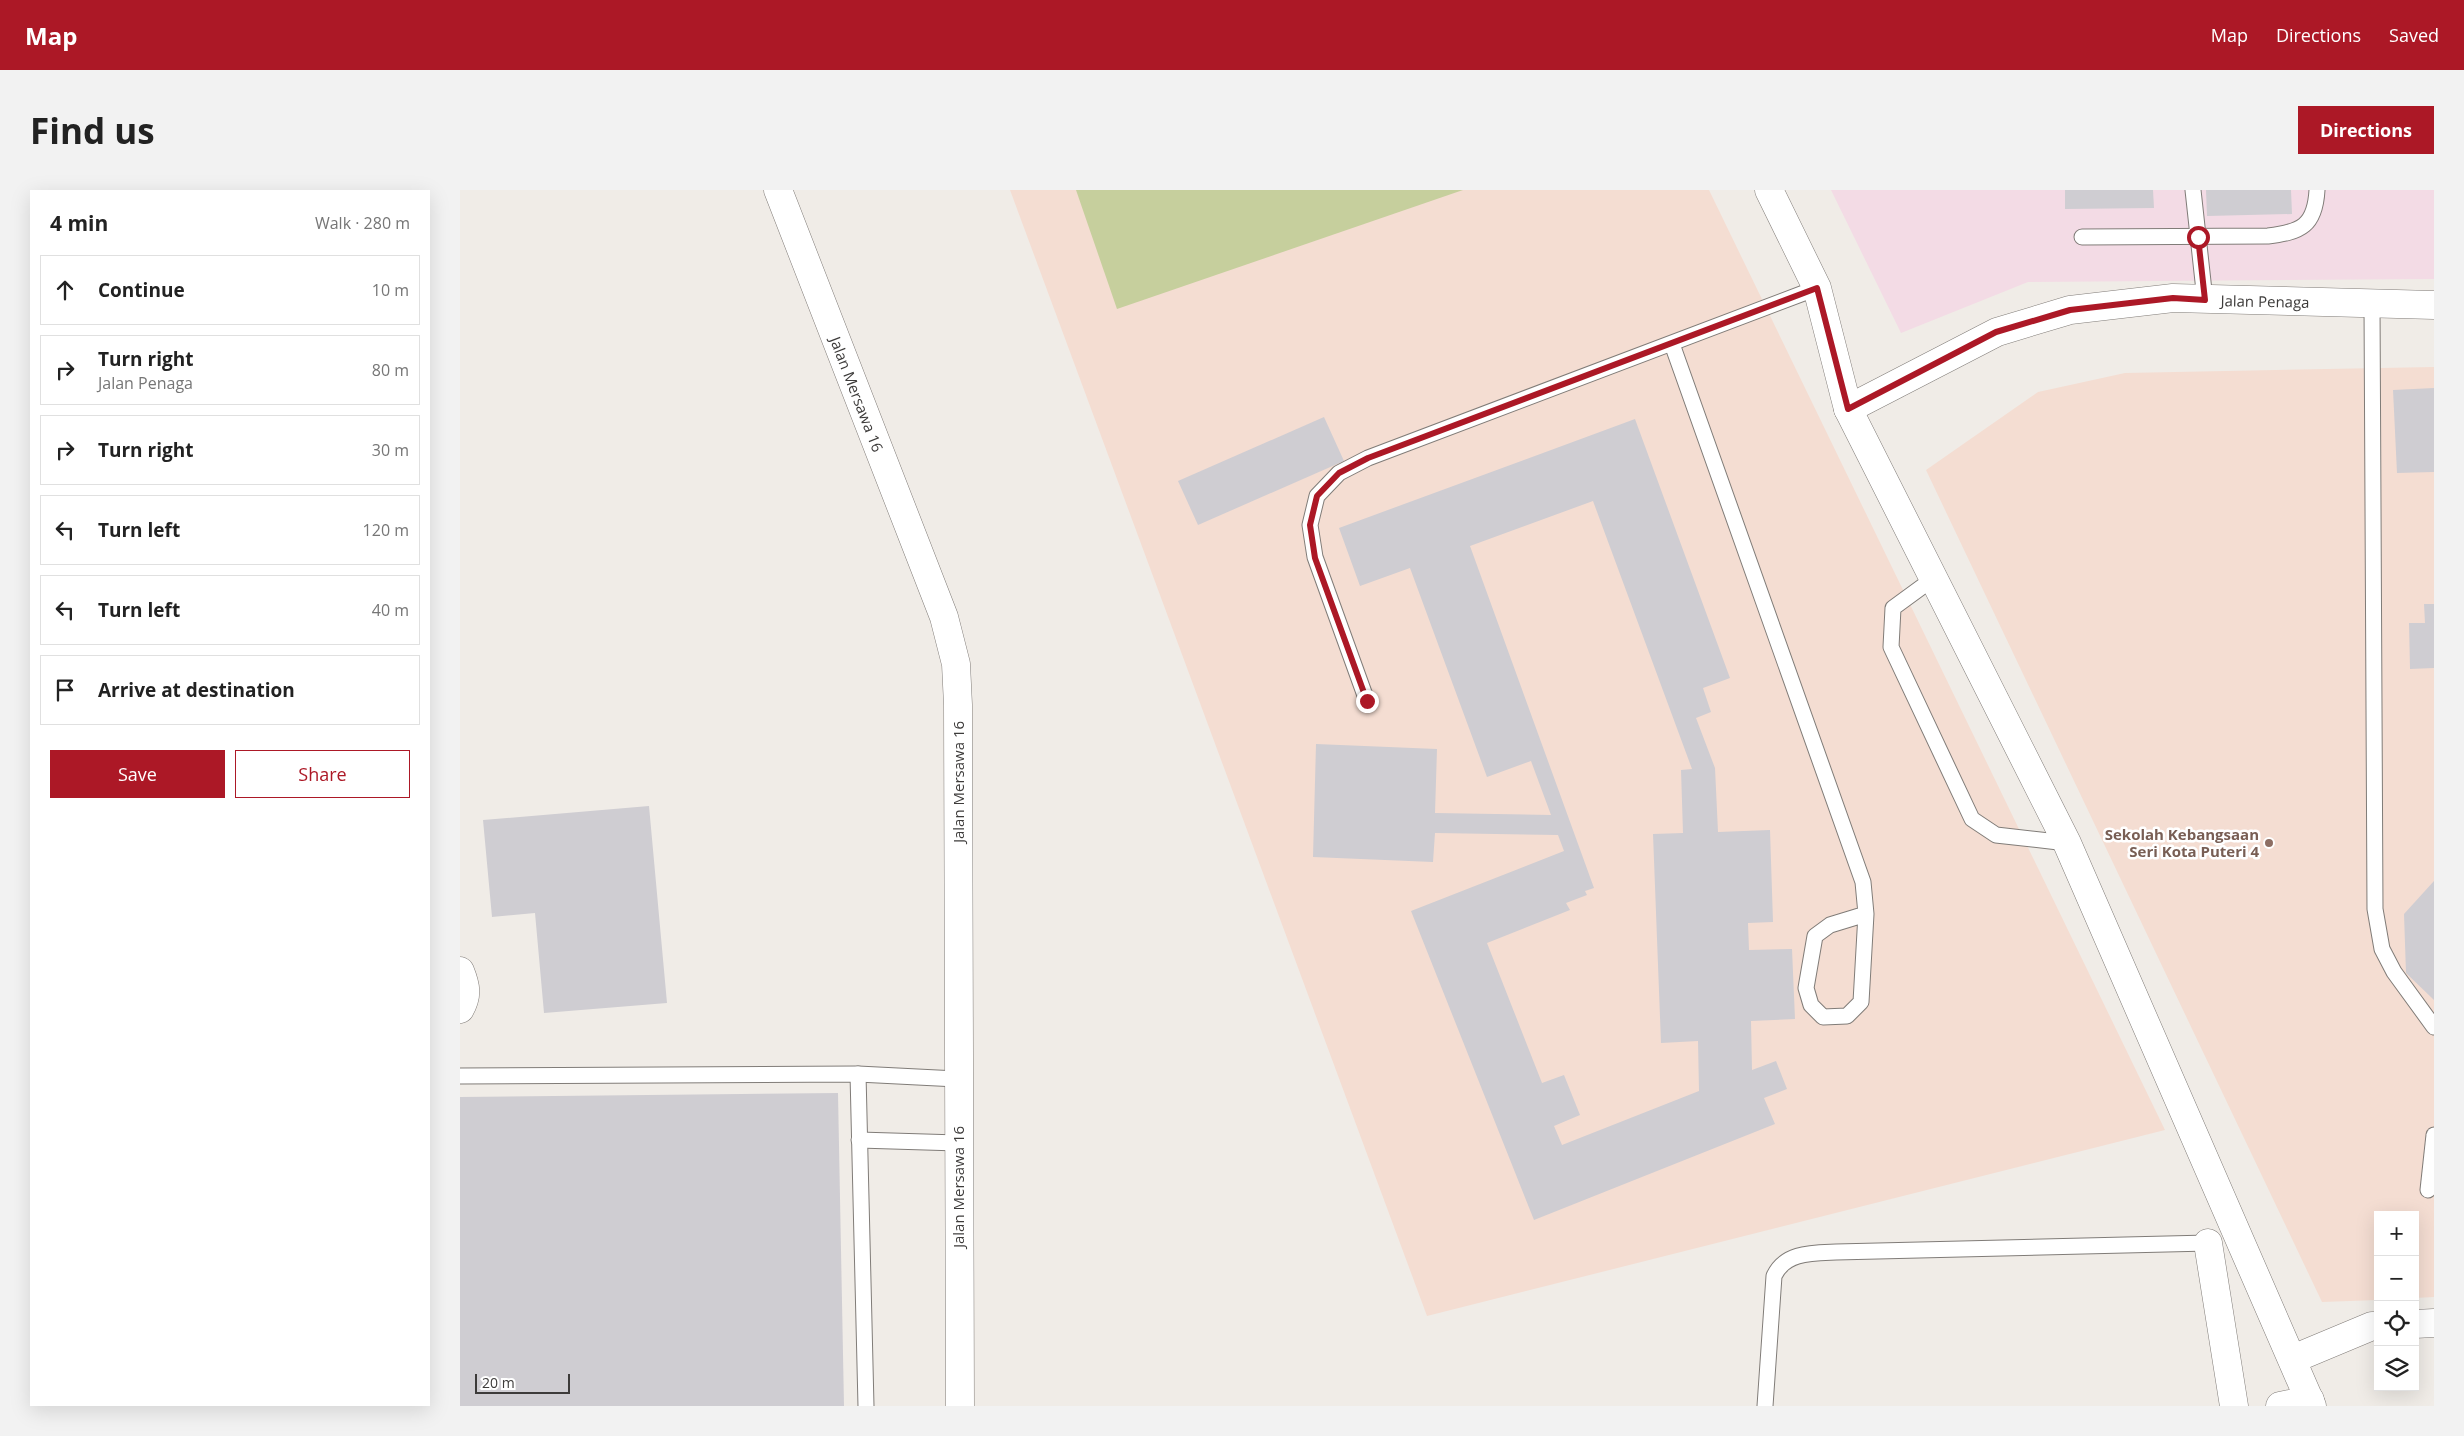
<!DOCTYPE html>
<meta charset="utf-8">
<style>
body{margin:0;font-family:"Open Sans",sans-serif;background:#f2f2f2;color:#222}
.controls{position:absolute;right:15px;bottom:15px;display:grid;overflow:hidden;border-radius:0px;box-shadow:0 5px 20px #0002}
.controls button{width:45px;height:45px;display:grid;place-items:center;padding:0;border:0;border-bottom:1px solid #e0e0e0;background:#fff;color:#222;font:25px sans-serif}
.scale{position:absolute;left:15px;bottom:12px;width:95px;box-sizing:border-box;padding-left:5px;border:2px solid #3d3b3a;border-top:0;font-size:14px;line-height:18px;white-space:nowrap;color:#3d3b3a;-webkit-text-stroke:4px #fff;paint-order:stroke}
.stop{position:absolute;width:15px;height:15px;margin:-11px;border:4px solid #ac1826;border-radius:50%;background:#fff}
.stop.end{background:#ac1826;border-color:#fff;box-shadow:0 1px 5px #0008}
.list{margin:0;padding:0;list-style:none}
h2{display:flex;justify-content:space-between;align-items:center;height:65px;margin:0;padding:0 20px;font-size:21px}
h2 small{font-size:16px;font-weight:400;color:#767676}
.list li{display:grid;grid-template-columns:32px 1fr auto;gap:15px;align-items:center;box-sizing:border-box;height:70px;margin:0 10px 10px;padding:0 10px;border:1px solid #e0e0e0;border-radius:0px}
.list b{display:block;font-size:19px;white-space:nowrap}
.list p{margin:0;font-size:16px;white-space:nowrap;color:#767676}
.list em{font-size:16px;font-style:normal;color:#767676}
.actions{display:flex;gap:10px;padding:15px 20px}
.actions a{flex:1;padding:11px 0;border:1px solid #ac1826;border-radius:0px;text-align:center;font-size:18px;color:#ac1826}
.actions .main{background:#ac1826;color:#fff}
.icon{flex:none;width:28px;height:28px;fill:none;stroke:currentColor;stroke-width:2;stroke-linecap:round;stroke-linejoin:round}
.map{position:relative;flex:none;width:1974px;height:1216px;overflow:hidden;border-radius:0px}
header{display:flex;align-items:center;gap:30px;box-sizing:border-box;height:70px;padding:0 25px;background:#ac1826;color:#fff}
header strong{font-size:24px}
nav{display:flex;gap:28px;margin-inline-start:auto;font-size:18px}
.intro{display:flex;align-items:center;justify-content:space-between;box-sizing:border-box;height:120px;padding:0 30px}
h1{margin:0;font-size:35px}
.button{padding:12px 22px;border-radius:0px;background:#ac1826;color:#fff;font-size:18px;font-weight:700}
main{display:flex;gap:30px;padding:0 30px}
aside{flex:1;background:#fff;border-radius:0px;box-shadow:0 5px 20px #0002}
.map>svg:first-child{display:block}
</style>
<header>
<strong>Map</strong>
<nav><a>Map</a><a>Directions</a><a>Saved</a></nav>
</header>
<div class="intro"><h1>Find us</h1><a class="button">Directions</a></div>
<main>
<aside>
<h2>4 min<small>Walk · 280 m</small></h2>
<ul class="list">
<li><svg class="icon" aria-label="ahead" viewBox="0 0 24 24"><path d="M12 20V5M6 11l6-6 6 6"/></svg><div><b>Continue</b></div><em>10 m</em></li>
<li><svg class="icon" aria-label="right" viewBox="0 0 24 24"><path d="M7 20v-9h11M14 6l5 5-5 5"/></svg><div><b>Turn right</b><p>Jalan Penaga</p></div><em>80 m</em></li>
<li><svg class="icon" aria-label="right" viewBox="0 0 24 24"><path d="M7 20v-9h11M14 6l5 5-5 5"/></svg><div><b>Turn right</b></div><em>30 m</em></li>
<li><svg class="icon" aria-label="left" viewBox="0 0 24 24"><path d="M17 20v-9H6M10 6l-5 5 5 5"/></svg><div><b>Turn left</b></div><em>120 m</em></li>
<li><svg class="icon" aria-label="left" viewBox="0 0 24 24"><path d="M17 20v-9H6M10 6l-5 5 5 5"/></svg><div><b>Turn left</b></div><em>40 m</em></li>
<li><svg class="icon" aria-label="arrive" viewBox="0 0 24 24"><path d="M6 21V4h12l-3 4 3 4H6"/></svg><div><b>Arrive at destination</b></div></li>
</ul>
<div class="actions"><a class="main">Save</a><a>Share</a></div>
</aside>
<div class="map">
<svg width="1974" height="1216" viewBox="0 0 1974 1216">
<rect width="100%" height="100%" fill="#f0ece7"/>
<!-- industrial -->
<polygon fill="#f3dbe5" points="1371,0 1974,0 1974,89 1568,92 1441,143"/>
<!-- education -->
<g fill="#f4ddd2">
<polygon points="550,0 1249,0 1705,940 967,1126"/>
<polygon points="1974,177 1974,1107 1955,1108 1955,1025 1918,1025 1918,1110 1862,1112 1466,280 1578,202 1665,183"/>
</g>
<!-- green -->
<polygon fill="#c6cf9d" points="616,0 1003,0 657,119"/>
<!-- building -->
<g fill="#cfcdd2" fill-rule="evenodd">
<polygon points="1605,0 1693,0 1694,18 1605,19"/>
<polygon points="1746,0 1831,0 1832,24 1747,26"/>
<polygon points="1974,198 1974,282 1937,283 1933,200"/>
<polygon points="864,227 884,271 738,335 718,291"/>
<path d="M1175,229L1270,488L1243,498L1251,522L1236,528L1255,578L1258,642L1310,640L1313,732L1288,733L1289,760L1332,759L1335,829L1291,831L1292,880L1316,871L1327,899L1304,908L1315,934L1074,1030L951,721L1104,661L1098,645L975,643L973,672L853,667L856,554L977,559L975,623L1091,625L1071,571L1027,587L950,378L900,396L879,338ZM1133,311L1232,579L1221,580L1223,643L1193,644L1201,853L1238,851L1239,901L1102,955L1094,936L1120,925L1104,885L1082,893L1027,753L1110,720L1106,713L1127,705L1125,701L1134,698L1010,356Z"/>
<polygon points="1964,414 1974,414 1974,478 1950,479 1949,433 1965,433"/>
<polygon points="189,616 207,813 84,823 75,723 32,727 23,630"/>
<polygon points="1974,691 1974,810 1946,783 1944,724"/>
<polygon points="378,903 384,1216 0,1216 0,907"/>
</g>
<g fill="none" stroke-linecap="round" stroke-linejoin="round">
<defs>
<g id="service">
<polyline points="1733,0 1745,110"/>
<path d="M1622,47L1808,46C1841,42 1855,36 1857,0"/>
<polyline points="1912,114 1915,719 1922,759 1934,782 1974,837"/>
<polyline points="1212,154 1403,692 1406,724 1401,812 1387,826 1363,827 1351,815 1346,798 1355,746 1370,735 1406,724"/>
<polyline points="1474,388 1433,418 1431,457 1512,629 1536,645 1607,653"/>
<polyline points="907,511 855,367 850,335 857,306 879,283 908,268 1357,98"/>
<polyline points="398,884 406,1216"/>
<polyline points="0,886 398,884 497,889"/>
<polyline points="399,950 498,953"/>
<polyline points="1968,1000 1974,945"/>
<path d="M1305,1216L1314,1086C1325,1062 1352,1063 1376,1062L1748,1053"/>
</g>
<g id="minor">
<polyline points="318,0 484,427 496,474 498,515 500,1216"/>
<polyline points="1309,0 1357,98 1388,219 1607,653 1852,1216"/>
<polyline points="1388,219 1537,142 1610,120 1713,108 1974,115"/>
<path d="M0,781C6,796 8,805 0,819"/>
<polyline points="1748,1053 1774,1216"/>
<polyline points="1955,1134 1974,1133"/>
<polyline points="1833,1169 1912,1136 1918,1136"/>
<polyline points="1820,1216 1850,1210"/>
</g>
</defs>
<!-- service casing -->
<use href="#service" stroke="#807c78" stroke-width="17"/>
<!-- minor casing -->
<use href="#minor" stroke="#807c78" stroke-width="29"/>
<!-- service -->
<use href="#service" stroke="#fff" stroke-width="15"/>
<!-- minor -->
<use href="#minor" stroke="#fff" stroke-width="28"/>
</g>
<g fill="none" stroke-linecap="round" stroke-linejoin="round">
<!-- route -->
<polyline stroke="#ac1826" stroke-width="6" points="907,511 855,368 850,335 857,306 879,283 908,268 1357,98 1388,219 1536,142 1610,120 1713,108 1745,110 1738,47"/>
</g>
<!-- markers -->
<circle fill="#8d6e63" stroke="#fff" stroke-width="2" cx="1809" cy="653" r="5"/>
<g text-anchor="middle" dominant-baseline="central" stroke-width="5" stroke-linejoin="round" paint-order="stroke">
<!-- street labels -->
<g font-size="15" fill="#3d3b3a" stroke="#fff">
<text transform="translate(1805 111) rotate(1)">Jalan Penaga</text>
<text transform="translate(397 204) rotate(69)">Jalan Mersawa 16</text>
<text transform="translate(498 592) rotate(-90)">Jalan Mersawa 16</text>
<text transform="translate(498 997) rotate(-90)">Jalan Mersawa 16</text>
</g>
<!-- education labels -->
<g font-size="15" font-weight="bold" fill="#785e54" stroke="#fff" text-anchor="end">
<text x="1799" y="644">Sekolah Kebangsaan<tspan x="1799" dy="17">Seri Kota Puteri 4</tspan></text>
</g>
</g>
</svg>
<div class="controls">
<button>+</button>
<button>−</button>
<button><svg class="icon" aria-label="locate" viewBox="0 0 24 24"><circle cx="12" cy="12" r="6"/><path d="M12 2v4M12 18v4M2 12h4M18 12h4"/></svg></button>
<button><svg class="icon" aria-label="layers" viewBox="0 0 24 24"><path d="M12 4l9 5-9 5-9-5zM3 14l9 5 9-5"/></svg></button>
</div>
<div class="scale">20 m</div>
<div class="stop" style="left:1738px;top:47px"></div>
<div class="stop end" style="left:907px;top:511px"></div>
</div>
</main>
